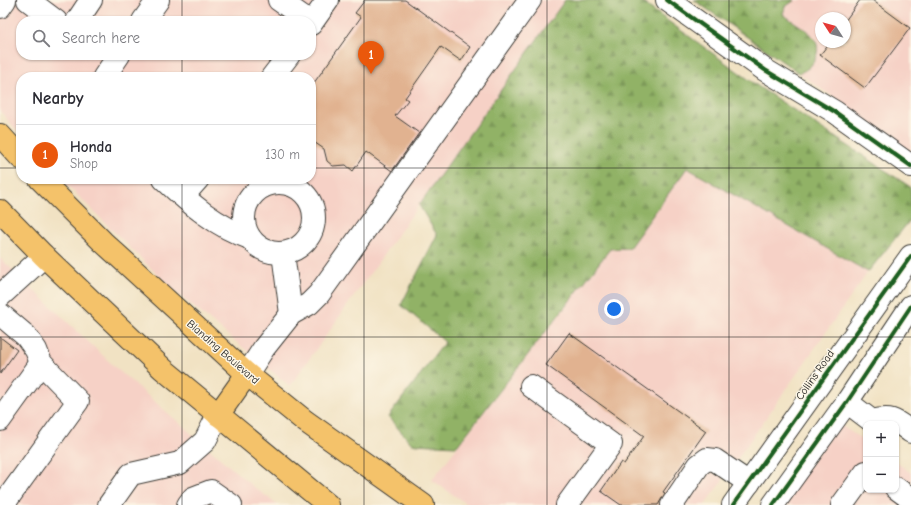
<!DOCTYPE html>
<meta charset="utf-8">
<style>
body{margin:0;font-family:"Comic Neue",sans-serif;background:#f7f7f7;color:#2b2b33}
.controls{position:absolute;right:12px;bottom:12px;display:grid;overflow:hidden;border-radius:8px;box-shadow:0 1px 3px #0004}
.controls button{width:36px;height:36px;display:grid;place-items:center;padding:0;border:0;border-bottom:1px solid #e1e1e2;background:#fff;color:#2b2b33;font:20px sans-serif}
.compass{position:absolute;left:815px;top:12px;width:36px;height:36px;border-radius:50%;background:#fff;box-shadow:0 1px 3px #0004;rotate:306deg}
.you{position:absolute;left:614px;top:309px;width:14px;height:14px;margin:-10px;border:3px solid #fff;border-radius:50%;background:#1a73e8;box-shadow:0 0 0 6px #1a73e833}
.badge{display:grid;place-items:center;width:26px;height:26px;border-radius:50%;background:#ea580c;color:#fff;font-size:13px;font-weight:700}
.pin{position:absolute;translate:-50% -33px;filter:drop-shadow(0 1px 2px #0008)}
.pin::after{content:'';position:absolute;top:21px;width:14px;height:12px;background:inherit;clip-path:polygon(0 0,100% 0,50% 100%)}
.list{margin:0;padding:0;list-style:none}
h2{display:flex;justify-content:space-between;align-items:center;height:52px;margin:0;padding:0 16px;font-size:17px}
h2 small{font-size:13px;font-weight:400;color:#7c7c81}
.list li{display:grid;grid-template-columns:26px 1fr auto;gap:12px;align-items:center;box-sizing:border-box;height:60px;padding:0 16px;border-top:1px solid #e1e1e2}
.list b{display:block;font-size:15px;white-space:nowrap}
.list p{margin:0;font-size:13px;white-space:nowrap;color:#7c7c81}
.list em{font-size:13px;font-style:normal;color:#7c7c81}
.icon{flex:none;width:22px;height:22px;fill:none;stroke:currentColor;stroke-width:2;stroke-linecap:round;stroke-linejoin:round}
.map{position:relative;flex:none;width:911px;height:505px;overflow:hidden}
.search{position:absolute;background:#fff;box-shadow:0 1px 3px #0004;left:16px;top:16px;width:300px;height:44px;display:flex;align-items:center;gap:10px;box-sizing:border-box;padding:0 14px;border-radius:16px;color:#7c7c81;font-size:15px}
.panel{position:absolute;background:#fff;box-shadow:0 1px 3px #0004;left:16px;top:72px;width:300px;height:112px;border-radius:16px}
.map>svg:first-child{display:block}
</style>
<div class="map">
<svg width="911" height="505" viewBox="0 0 911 505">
<defs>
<pattern id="forest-firs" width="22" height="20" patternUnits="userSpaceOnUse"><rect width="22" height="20" fill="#91b266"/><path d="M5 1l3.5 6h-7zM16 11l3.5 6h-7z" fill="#7c9858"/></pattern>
</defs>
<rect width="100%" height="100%" fill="#fcf5e5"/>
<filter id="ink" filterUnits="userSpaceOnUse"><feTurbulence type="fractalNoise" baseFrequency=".025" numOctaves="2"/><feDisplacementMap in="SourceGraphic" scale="8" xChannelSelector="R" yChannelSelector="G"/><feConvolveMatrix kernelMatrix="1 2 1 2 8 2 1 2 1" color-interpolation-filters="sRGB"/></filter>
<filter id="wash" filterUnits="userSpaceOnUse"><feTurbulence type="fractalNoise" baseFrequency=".012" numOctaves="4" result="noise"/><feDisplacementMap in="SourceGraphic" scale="16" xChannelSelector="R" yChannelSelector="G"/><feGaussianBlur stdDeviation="0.9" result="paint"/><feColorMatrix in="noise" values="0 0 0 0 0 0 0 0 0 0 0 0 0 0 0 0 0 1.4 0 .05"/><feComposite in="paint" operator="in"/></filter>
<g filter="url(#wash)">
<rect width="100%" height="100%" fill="#f1e2c3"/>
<!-- built -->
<g fill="#f6d1c6" fill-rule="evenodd">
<path d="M0,0H565L290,386L173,290L61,179H311V77H21V135L0,111ZM21,21H311V55H21Z"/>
<path d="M795,0H911V152L799,73L807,70L817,54L818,46L816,39L783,15V10L785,7ZM821,18H845V42H821Z"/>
<polygon points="687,168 868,272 705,505 468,505 432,480 610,249 629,248"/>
<polygon points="0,258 117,369 251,485 278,505 0,505"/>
<polygon points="839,424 866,442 866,490 896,490 896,462 911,473 911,505 781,505"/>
</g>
<!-- forest -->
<g fill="url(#forest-firs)" stroke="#566741">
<polygon points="565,0 639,0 759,87 909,186 911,191 911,219 868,272 687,168 629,248 610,249 457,446 412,444 388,417 445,342 401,305 437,235 419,205"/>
<path d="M694,0H795L785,7L783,14C799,27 826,36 815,59C811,67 807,70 799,73Z"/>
</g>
<g id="blocks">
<!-- building -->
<g fill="#e1b290">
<polygon points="365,0 405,0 470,47 461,61 441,47 405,98 408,100 395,116 419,133 392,171 366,152 353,171 346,165 333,166 327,161 324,149 311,140 311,87 361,17 355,13"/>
<polygon points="860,0 872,0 910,28 865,88 820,55 830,42 845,42 845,21"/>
<polygon points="569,333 706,431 663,492 665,493 658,505 621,505 601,491 621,462 624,464 644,436 546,365"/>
<polygon points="0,337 17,350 0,374"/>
</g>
</g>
</g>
<g filter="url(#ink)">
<use href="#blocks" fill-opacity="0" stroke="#3c3a35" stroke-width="1"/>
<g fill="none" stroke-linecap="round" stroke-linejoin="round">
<defs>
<g id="minor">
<polyline points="28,0 56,21"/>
<polyline points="279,0 309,21"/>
<polyline points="667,0 765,70 835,112 911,166"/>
<polyline points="0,7 5,0"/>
<polyline points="77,21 91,0"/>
<polyline points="143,21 158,0"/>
<polyline points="311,24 328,0"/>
<polyline points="104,77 119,55"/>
<polyline points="272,77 289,55"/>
<path d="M164,179C189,203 217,227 250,238"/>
<circle cx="279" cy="218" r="35"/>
<polyline points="183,196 198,179"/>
<polyline points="283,253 291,314"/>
<polyline points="0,296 44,256"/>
<polyline points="0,314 26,336 36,350 41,363 78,401 3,505"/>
<polyline points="247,374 264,348 291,314 309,304 319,294 530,0"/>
<polyline points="531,386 611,444 567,505"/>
<path d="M847,402L872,421C892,416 895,420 911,432"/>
<polyline points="0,420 41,363"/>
<polyline points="896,488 911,499"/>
<polyline points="109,505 131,474 180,463 205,441 218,415"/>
<polyline points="188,505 193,498 211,491 231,505"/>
<polyline points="672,505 699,465 707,459 715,460 749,483"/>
<polyline points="733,505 911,256"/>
<polyline points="773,505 847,402 911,306"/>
<polyline points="842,505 866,472"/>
</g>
<g id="major">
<polyline points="0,135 21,158"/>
<polyline points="40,179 103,242 247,374 305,421 423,505"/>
<polyline points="0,211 44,256 163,369 328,505"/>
<polyline points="218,415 247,374"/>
</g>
</defs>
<!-- minor casing -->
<use href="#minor" stroke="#3c3a35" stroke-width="24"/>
<!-- major casing -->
<use href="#major" stroke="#3c3a35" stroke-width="24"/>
<!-- minor -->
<use href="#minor" stroke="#fff" stroke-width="22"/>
<!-- major -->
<use href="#major" stroke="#f4c26a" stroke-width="22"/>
<defs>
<g id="cycleway">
<polyline points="667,0 765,70 835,112 911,166"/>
<polyline points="733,505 911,256"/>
<polyline points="773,505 847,402 911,306"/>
</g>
</defs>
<!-- cycleway casing -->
<use href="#cycleway" stroke="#fcf5e5" stroke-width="6"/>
<!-- cycleway -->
<use href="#cycleway" stroke="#1b5e20" stroke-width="4"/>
</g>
</g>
<!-- grid -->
<path fill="none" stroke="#1c1c1c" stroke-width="1" stroke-opacity="0.55" d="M182,0V21M364,0V505M547,0V505M729,0V505M182,55V77M0,168H21M311,168H911M182,179V505M0,337H911"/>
<g text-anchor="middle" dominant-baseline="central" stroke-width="3" stroke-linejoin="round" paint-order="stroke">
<!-- street labels -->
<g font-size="11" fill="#1c1c1c" stroke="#fcf5e5">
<text transform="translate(223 352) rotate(41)">Blanding Boulevard</text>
<text transform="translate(815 375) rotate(-55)">Collins Road</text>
</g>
</g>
</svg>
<div class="controls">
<button>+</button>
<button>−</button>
</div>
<svg class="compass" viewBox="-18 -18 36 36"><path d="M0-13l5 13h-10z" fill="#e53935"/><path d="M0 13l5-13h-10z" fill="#7c7c81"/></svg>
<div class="you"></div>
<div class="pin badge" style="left:371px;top:74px">1</div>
<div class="search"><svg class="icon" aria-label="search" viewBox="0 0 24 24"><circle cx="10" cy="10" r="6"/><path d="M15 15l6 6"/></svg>Search here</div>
<section class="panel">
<h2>Nearby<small></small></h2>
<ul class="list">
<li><span class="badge">1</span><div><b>Honda</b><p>Shop</p></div><em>130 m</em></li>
</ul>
</section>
</div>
